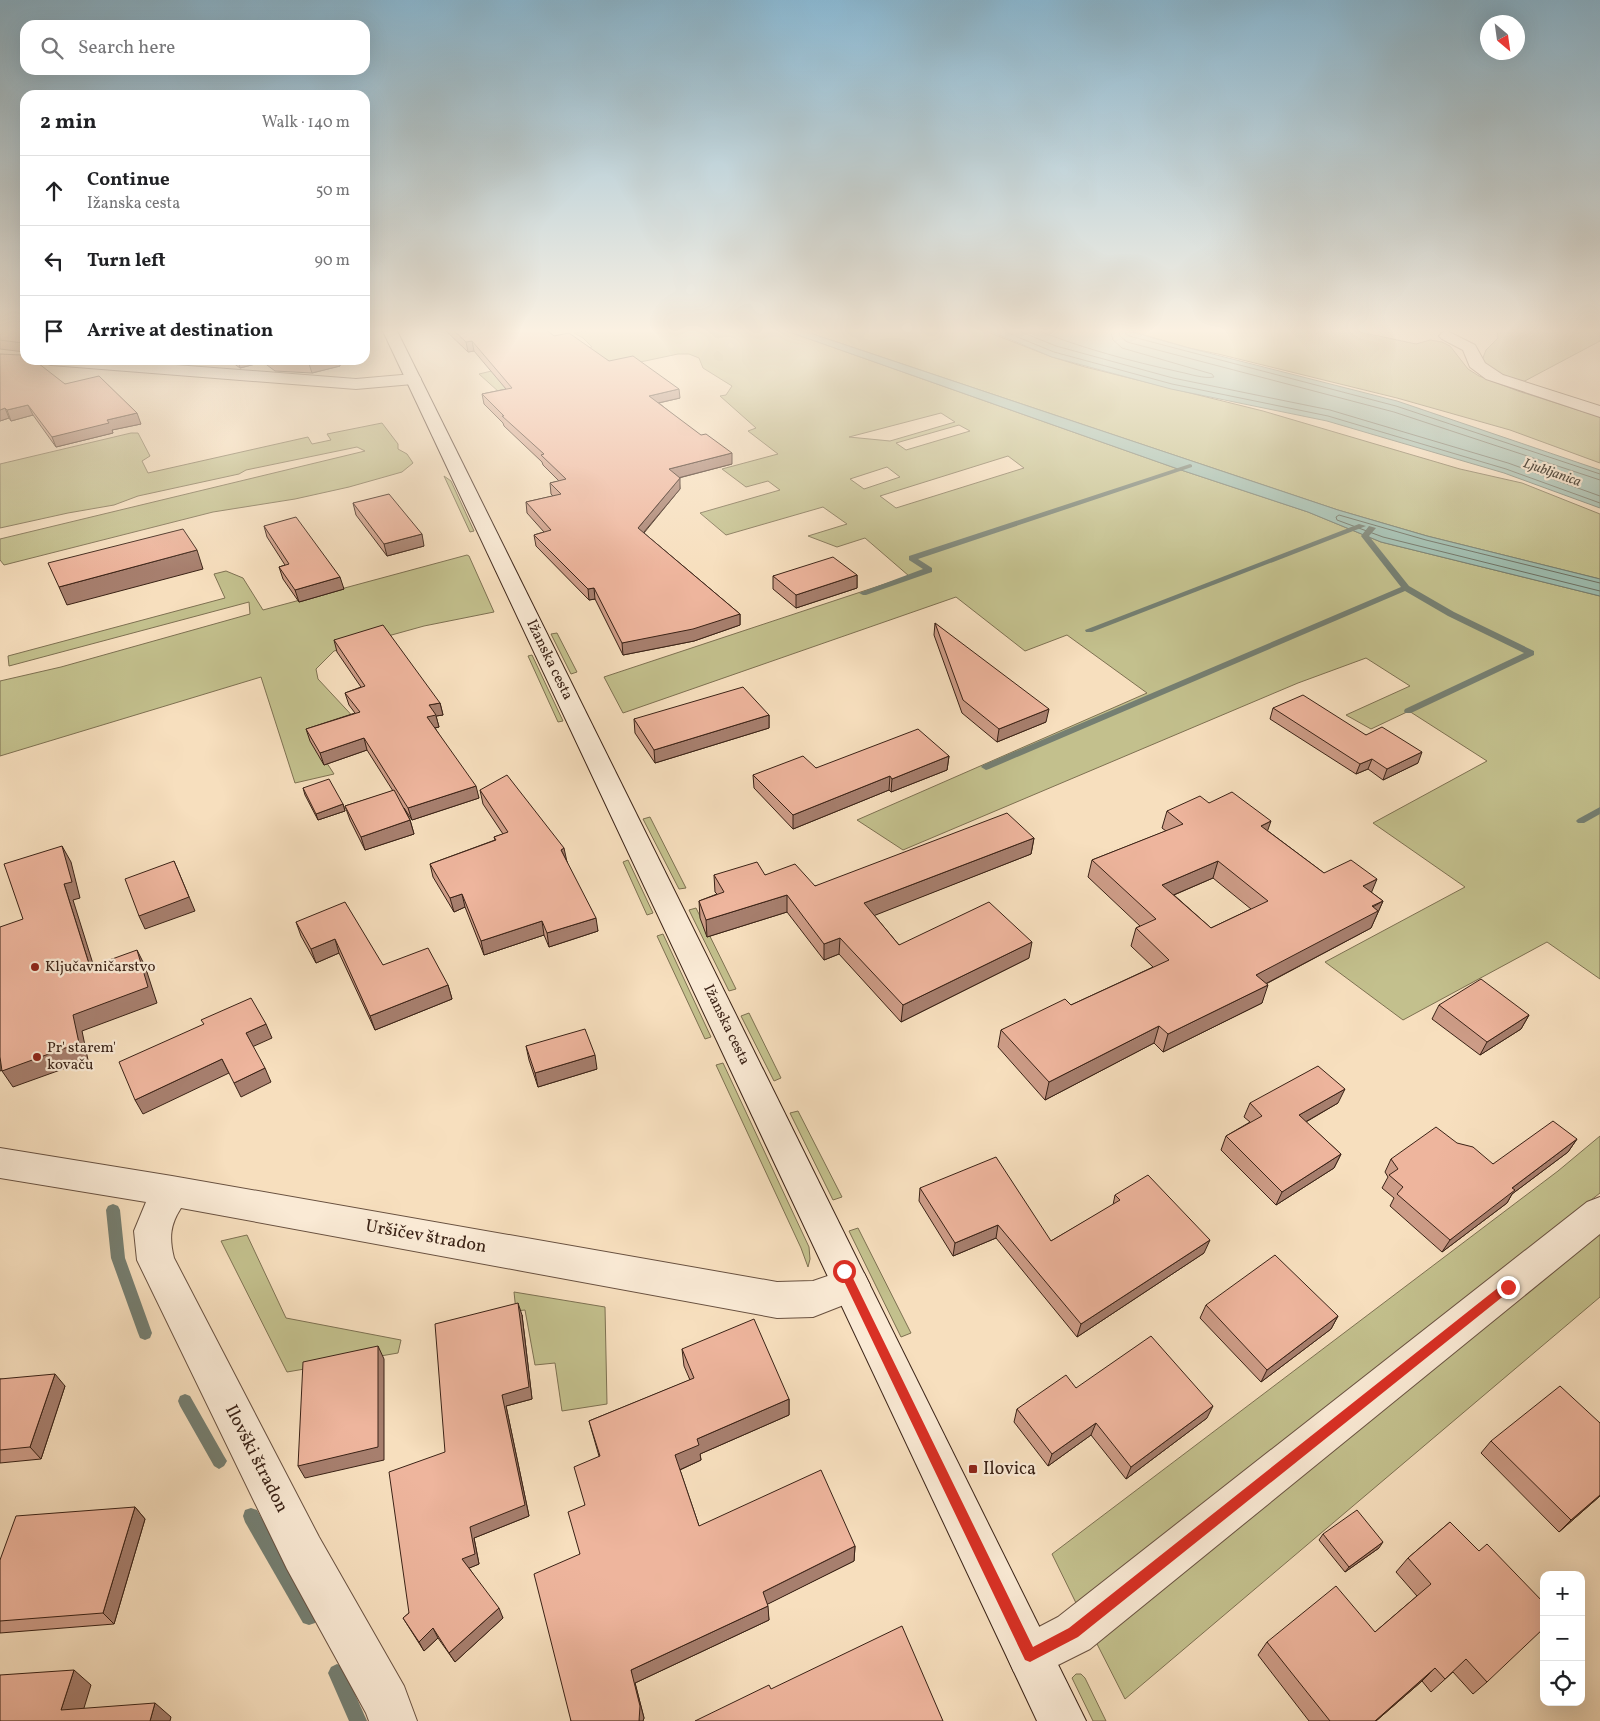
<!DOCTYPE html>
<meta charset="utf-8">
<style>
body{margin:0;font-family:Vollkorn,serif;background:#f6f6f6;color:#202124}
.controls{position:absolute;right:15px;bottom:15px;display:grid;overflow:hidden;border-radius:10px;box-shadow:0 5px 20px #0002}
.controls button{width:45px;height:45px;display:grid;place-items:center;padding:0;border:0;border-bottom:1px solid #e0e0e0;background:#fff;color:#202124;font:25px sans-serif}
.compass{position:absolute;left:1480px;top:15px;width:45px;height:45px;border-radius:50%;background:#fff;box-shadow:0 5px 20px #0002;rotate:151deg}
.stop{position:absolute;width:15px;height:15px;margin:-11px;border:4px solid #d93025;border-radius:50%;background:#fff}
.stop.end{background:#d93025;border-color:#fff;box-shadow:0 1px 5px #0008}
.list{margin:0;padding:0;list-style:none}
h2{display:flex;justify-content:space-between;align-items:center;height:65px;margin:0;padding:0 20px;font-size:21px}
h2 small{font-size:16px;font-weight:400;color:#757577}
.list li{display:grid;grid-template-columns:32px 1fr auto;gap:15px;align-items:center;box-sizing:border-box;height:70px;padding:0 20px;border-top:1px solid #e0e0e0}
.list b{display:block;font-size:19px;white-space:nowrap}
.list p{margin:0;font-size:16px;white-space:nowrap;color:#757577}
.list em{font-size:16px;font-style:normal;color:#757577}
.icon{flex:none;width:28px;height:28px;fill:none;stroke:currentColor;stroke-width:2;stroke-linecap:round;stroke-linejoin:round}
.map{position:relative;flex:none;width:1600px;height:1721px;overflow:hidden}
.search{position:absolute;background:#fff;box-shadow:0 5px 20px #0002;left:20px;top:20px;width:350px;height:55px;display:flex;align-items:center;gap:12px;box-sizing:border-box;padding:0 18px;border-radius:15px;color:#757577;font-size:19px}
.panel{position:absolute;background:#fff;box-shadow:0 5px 20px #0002;left:20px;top:90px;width:350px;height:275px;border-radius:15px}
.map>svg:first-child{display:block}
</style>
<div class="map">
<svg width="1600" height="1721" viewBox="0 0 1600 1721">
<rect width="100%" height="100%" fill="#f7dfbe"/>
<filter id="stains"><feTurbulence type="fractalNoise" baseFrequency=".004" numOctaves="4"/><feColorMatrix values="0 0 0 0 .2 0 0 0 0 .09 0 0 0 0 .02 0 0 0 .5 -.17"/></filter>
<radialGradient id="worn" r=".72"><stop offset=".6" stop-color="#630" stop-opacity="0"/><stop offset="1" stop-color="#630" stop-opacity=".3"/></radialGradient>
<!-- green -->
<g fill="#c3c08d" stroke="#7e7152" fill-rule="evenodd">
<path d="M596,329H781L1178,469L1308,512L1381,542L1600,596V979L1547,942L1403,1020L1325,962L1465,887L1373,823L1487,761L1409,711L1371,729L1346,715L1410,686L1366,658L1298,683L903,850L857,820L1147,693L1067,635L1025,651L956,597L623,713L604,677L909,576L865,538L837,547L808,536L847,524L823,507L726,535L700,513L780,490L768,481L746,487L722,469L778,454L748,431L756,428L720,396L726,395L732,386L703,368L699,358L689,354H678L499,392L479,374L592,347L583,338L574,333ZM941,413L955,422L890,441L849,437ZM959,425L970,431L906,450L896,443ZM1008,456L1024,468L896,508L880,496ZM887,467L900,477L864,489L850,479Z"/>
<polygon points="798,329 980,329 1052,357 1085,367 1263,411 1460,469 1522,483 1600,514 1600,579 1427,536 1338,510"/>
<polygon points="1124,329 1346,329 1416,344 1430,340 1442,342 1450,346 1468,369 1479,376 1518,391 1600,417 1600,463 1510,430 1397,398 1218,354 1189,348"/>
<polygon points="1495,329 1600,329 1600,341 1521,383 1492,372 1481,363 1486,350 1498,338 1497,331"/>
<polygon points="382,423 398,444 398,449 407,454 413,463 402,472 349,487 295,499 213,512 4,565 0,560 0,539 365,451 357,447 246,470 239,474 138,496 114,505 68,513 0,528 0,464 131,433 138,433 150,456 142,461 148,473 308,437 312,444 331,440 327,434"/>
<polygon points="444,476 451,481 474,531 470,532"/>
<polygon points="467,555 469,556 494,612 424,626 334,651 316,669 318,679 358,722 312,740 334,774 295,783 261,677 0,756 0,681 61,667 250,614 249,602 9,666 8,656 225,598 214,574 226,571 243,578 263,610"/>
<polygon points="557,633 577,672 571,674 551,634"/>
<polygon points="532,655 563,721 558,722 528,656"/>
<polygon points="650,817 686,888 679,889 643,819"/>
<polygon points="628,860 653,913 647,915 623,862"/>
<polygon points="696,908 736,989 729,991 689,910"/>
<polygon points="663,934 711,1037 705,1039 657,936"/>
<polygon points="749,1013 781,1078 774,1081 741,1016"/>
<polygon points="723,1063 809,1247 810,1259 808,1267 801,1248 716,1065"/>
<polygon points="798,1111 842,1197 833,1200 790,1113"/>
<polygon points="1600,1136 1600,1193 1076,1603 1052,1554 1558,1171"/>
<polygon points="858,1228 911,1333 901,1337 849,1231"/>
<polygon points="1600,1233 1600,1297 1125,1699 1095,1640"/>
<polygon points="247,1235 286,1318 401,1340 398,1353 287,1372 221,1241"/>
<polygon points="514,1292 605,1307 607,1404 562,1411 555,1363 535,1365 525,1310 516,1311"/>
<polygon points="1076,1674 1081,1674 1085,1678 1106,1721 1093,1721 1072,1678"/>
</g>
<!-- water -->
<g fill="#9dbdb0" stroke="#757f72">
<polygon points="781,329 798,329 1338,510 1427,536 1600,579 1600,596 1381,542 1308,512 1178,469"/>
<polygon points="985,329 1121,329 1189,348 1397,401 1600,470 1600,508 1504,473 1327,421 1171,389 1052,357"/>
</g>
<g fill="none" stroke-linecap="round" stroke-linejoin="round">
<!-- shore -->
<g stroke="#6c7063" stroke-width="1">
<polyline points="998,329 1054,352 1172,384 1328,416 1506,469 1600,503"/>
<polyline points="1014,329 1056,346 1173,378 1330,410 1508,463 1600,496"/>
<path d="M1034,329C1081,348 1130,361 1180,372C1190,374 1204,379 1214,377L1212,374L1122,348L1113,340L1110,329"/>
<polyline points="1118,329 1120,336 1127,342 1394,412 1600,480"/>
<polyline points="1124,329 1125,333 1129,336 1396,406 1600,474"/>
<polyline points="1600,583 1426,540 1339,515 1336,517 1337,520 1383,537 1600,591"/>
</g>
<!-- stream -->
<g fill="#757f72" fill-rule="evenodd">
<polygon points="1190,464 1192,465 1192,467 918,559 932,568 932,572 866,595 863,595 859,593 923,569 909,560 909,556"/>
<polygon points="1359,524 1366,526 1092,632 1086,632 1085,630"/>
<polygon points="1369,526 1376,528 1369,536 1409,586 1454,612 1534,651 1534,655 1411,713 1405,713 1404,711 1405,709 1524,653 1448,616 1405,591 989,769 986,770 981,767 983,765 1401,587 1361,536"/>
<polygon points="1600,807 1600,814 1584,823 1578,823 1576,821 1578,819"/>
<polygon points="113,1204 118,1206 120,1210 125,1258 152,1333 150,1338 145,1340 140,1338 138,1333 111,1258 106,1210 108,1206"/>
<polygon points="185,1394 190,1396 224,1456 227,1461 224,1466 219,1469 214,1466 180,1406 178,1401 180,1396"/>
<polygon points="251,1508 257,1510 315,1611 317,1617 315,1623 309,1625 303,1623 245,1522 243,1516 245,1510"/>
<polygon points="337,1664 343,1667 367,1721 349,1721 328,1673 331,1667"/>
</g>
<defs>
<polygon id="pedestrian" points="1600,1197 1600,1234 1090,1649 1030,1679 1014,1672 1007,1656 1014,1640 1058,1617 1587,1202"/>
<g id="minor">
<polygon points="1447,331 1475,345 1485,363 1503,375 1600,406 1600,417 1486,379 1470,367 1463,350 1442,339 1439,336 1442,333"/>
<polygon points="43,360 111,360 356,379 413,374 419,376 421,379 419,382 413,384 356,389 51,365 45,363"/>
<path d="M0,1148L172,1176L777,1282L813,1281L851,1268L864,1273L870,1285L864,1297L813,1317L777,1318L181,1208C170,1225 169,1238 174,1258L319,1537L404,1686L417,1721H369L366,1713L287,1569L137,1260L134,1231L146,1202L0,1178Z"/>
</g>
<polygon id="secondary" points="382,329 396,329 1086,1721 1037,1721"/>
</defs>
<!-- pedestrian casing -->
<use href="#pedestrian" stroke="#695140" stroke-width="2"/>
<!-- minor casing -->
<use href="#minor" stroke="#695140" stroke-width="2"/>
<!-- secondary casing -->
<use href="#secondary" stroke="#3a2216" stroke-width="2"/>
<!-- pedestrian -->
<use href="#pedestrian" fill="#faead5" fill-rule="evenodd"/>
<!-- minor -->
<use href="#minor" fill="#faead5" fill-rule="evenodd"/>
<!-- secondary -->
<use href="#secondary" fill="#faead5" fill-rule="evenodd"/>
</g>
<!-- wall -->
<g fill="#cd9c87" stroke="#3a2216" fill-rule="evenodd">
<polygon points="0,329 25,329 25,352 0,349"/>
<polygon points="444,329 545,329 554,336 609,361 680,398 659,403 732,464 679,478 680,489 644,533 740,614 740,625 694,641 623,655 595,599 589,600 536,546 534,535 544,532 527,513 526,502 553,496 551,494 550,483 559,481 543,465 542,462 504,426 503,423 484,404 482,394 506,389 474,351 468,352"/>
<polygon points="0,354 65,384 141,424 112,430 113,433 56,447 33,415 11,421 9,418 0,421"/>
<polygon points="229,360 339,360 340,366 312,373 275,371 263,362 240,368"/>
<polygon points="353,503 424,546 387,556 356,515"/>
<polygon points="264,526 344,589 299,602 283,579 279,567 285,565 267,537"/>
<polygon points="857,575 857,588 796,608 773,589 773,576"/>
<polygon points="935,623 1046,722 997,742 962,713 934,635"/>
<polygon points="334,640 440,703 443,715 436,716 439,727 435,728 479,798 412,820 404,808 410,820 414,834 365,850 350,820 345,806 393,791 367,750 324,765 310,741 306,729 355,713 349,705 345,693 361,687 337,652"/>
<polygon points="1273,708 1366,735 1418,763 1383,780 1368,769 1356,774 1270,719"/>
<polygon points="769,715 769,728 655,763 635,733 634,719"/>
<polygon points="949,756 947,770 891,792 889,790 793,829 754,788 753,775 816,768"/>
<polygon points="303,788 343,804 345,811 318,820 305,795"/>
<polygon points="480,790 566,860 598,931 549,947 544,935 484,955 465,907 454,912 433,877 430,864 495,840 494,837 503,834 483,804"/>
<path d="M1209,803L1268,831L1324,873L1371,892L1383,901L1371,928L1266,984L1262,1003L1163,1052L1154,1043L1045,1100L998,1047L1001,1030L1071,1005L1153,967L1131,946L1136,928L1140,926L1088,877L1092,860L1166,831L1162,828L1167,811ZM1213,878L1251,909L1211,928L1174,895Z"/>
<polygon points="1034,838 1031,854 874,915 899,945 1029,958 901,1022 839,954 824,960 787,912 707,937 700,918 699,901 717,894 715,892 714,875 765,875 815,886"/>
<polygon points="296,922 383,965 448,985 452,999 375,1030 339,953 316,963 301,936"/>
<polygon points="1439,1005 1529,1015 1521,1029 1480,1055 1432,1019"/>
<polygon points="526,1046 597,1069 538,1087 529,1060"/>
<polygon points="1250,1103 1338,1103 1306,1122 1341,1154 1334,1168 1276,1205 1221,1150 1226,1136 1250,1122 1244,1117"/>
<polygon points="1577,1139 1568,1152 1512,1194 1507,1203 1442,1252 1390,1206 1394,1198 1382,1188 1388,1177 1385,1172 1391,1159 1493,1164"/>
<polygon points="920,1188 1051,1241 1113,1205 1115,1195 1204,1253 1077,1337 996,1238 953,1256 919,1201"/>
<polygon points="1206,1305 1338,1316 1331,1329 1261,1382 1200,1318"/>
<polygon points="522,1315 532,1399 506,1406 529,1516 474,1538 479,1564 469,1568 503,1618 455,1662 438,1638 424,1651 403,1618 409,1613"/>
<polygon points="682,1349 789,1399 789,1415 700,1454 701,1460 680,1470 699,1526 855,1546 854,1561 767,1604 769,1620 635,1683 644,1718 643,1721 571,1721 580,1554 585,1505 599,1456 589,1421 690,1380 684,1366"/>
<polygon points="0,1379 65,1386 41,1459 0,1463"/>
<polygon points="1076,1388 1207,1418 1126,1479 1091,1435 1048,1466 1014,1422 1017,1409"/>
<polygon points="1491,1441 1600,1496 1559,1532 1481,1453"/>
<polygon points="135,1507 145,1519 114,1624 0,1633 0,1560"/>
<polygon points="1450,1522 1487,1682 1473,1694 1453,1672 1431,1692 1422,1681 1376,1721 1309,1721 1258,1655 1267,1642 1375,1632 1417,1596 1396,1572 1408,1558"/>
<polygon points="1323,1534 1379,1548 1345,1572 1319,1540"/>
</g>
<!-- shaded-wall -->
<g fill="#a77f6e" stroke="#3a2216">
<polygon points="472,341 474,351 468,352 466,342"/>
<polygon points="238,360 262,360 263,362 240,368"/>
<polygon points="328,360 339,360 340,366 312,373 309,364"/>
<polygon points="679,389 680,398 649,405 649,396"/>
<polygon points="28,405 33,415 11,421 7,410"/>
<polygon points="5,408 9,418 0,421 0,410"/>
<polygon points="137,413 141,424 112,430 113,433 56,447 52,437 107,420"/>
<polygon points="732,453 732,464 670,480 669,469"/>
<polygon points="680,478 680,489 639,538 638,528"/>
<polygon points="422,534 424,546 387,556 384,544"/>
<polygon points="197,550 203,569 67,605 59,587"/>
<polygon points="857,575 857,588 796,608 796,595"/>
<polygon points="340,577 344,589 299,602 295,590"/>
<polygon points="594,588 595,599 589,600 588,589"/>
<polygon points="740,614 740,625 694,641 623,655 622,643"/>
<polygon points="440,703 443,715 436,716 439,727 430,729 427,717 429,705"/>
<polygon points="1049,709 1046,722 997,742 999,729"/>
<polygon points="769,715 769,728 655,763 654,750"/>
<polygon points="364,738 367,750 324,765 320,753"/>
<polygon points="1422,752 1418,763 1383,780 1387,769"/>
<polygon points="949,756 947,770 891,792 892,779"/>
<polygon points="1372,759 1368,769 1356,774 1360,764"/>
<polygon points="890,776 889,790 793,829 793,815"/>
<polygon points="476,786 479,798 412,820 408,808"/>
<polygon points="343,804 345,811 318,820 316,814"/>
<polygon points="410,820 414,834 365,850 361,837"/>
<polygon points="1271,821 1265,838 1261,826"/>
<polygon points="1034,838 1031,854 863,920 864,903"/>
<polygon points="62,846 71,862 80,898 73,900 99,983 90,967 64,884"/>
<polygon points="564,848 567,862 561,850"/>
<polygon points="174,861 195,911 145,929 139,916"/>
<polygon points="1218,861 1213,878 1157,902 1162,885"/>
<polygon points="1377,879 1370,896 1363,886"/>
<polygon points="462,894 465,907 454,912 450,898"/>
<polygon points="787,895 787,912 707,937 706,920"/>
<polygon points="1383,901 1371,928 1250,992 1256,975"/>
<polygon points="596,918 598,931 549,947 547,933"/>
<polygon points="542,921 544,935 484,955 481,941"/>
<polygon points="840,938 839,954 824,960 824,944"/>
<polygon points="335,939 339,953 316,963 311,949"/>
<polygon points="1032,942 1029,958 901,1022 903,1005"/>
<polygon points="137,950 145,966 157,1003 82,1031 88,1060 13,1087 2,1071 73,1015"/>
<polygon points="448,985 452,999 375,1030 370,1016"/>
<polygon points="1268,985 1262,1003 1163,1052 1168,1034"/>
<polygon points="1529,1015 1521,1029 1480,1055 1487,1042"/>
<polygon points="266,1024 272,1038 252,1047 246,1033"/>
<polygon points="1159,1026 1154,1043 1045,1100 1049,1082"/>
<polygon points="0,1053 10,1068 0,1071"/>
<polygon points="595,1055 597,1069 538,1087 535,1073"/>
<polygon points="222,1059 229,1073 143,1114 135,1100"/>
<polygon points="265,1068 271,1082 241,1097 234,1083"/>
<polygon points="1345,1089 1338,1103 1293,1129 1299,1115"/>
<polygon points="1577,1139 1568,1152 1512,1194 1507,1203 1442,1252 1450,1240 1512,1188"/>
<polygon points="1341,1154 1334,1168 1276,1205 1282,1192"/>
<polygon points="998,1225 996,1238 953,1256 955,1243"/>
<polygon points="1210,1240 1204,1253 1077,1337 1081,1324"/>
<polygon points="518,1303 522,1315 532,1399 506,1406 529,1516 474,1538 479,1564 467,1569 462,1559 502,1395"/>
<polygon points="1338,1316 1331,1329 1261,1382 1267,1370"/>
<polygon points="378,1346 384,1359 384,1460 305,1478 298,1466"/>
<polygon points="55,1374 65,1386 41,1459 30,1447"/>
<polygon points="789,1399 789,1415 700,1454 701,1460 677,1471 675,1455 697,1439"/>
<polygon points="1213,1406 1207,1418 1126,1479 1131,1467"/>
<polygon points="1096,1423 1091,1435 1048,1466 1052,1454"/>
<polygon points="1600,1495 1600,1496 1559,1532 1571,1520"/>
<polygon points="135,1507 145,1519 114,1624 103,1613"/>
<polygon points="1383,1542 1379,1548 1345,1572 1349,1567"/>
<polygon points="855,1546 854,1561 764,1606 763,1592"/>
<polygon points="768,1606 769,1620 635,1683 644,1718 643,1721 639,1721 631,1670"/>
<polygon points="499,1608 503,1618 455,1662 449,1653"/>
<polygon points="433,1628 438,1638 424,1651 419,1642"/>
<polygon points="1435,1668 1422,1681 1376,1721 1375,1721"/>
<polygon points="74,1670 91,1685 80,1721 61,1710"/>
<polygon points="155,1703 171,1717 170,1721 150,1721"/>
</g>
<!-- building -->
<g fill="#eeb59d" stroke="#3a2216" fill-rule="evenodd">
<polygon points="0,329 25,329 25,343 23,343 0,340"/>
<polygon points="452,329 545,329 554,336 569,333 609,361 633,356 679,389 649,396 701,435 706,434 732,453 669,469 680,478 638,528 740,614 693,629 622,643 594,588 588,589 534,535 551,530 526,502 561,494 550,483 566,479 541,455 544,454 502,416 504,416 482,394 512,388 472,341 466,342"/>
<polygon points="0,354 21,355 25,354 25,360 34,360 65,384 99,376 137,413 107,420 109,423 52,437 28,405 7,410 5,408 0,410"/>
<polygon points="270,360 328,360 309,364 272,362"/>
<polygon points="389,494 422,534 384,544 353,503"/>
<polygon points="296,517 340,577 295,590 279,567 289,564 264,526"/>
<polygon points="183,529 197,550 59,587 48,563"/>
<polygon points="833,557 857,575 796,595 773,576"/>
<polygon points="935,623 1049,709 999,729 963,700"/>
<polygon points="383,625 440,703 429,705 436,715 427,717 476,786 408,808 364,738 320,753 306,729 360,712 345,693 365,686 334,640"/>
<polygon points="743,687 769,715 654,750 634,719"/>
<polygon points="1303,695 1366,735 1382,727 1422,752 1387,769 1372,759 1360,764 1273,708"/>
<polygon points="918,729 949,756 892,779 890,776 793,815 753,775 803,756 816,768"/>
<polygon points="507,775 564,848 561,850 596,918 547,933 542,921 481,941 462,894 450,898 430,864 496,840 494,837 508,832 480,790"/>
<polygon points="329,779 343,804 316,814 303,788"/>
<polygon points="394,790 410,820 361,837 345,806"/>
<path d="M1232,792L1271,821L1261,826L1324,873L1351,860L1377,879L1363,886L1383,901L1372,906L1378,911L1256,975L1268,985L1168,1034L1159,1026L1049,1082L1001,1030L1065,999L1071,1005L1169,960L1136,928L1156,919L1092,860L1183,824L1167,811L1200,796L1209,803ZM1218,861L1268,901L1211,928L1162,885Z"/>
<polygon points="1007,813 1034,838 864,903 899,945 989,902 1032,942 903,1005 840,938 824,944 787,895 706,920 699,901 724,892 714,875 757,862 765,875 795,864 815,886"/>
<polygon points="62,846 72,882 64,884 90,967 137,950 148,987 73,1015 79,1043 2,1071 0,1057 0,927 23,919 4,864"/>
<polygon points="174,861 189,897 139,916 125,879"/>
<polygon points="345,902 383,965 428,948 448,985 370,1016 335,939 311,949 296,922"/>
<polygon points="1481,979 1529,1015 1487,1042 1439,1005"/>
<polygon points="251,998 266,1024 246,1033 265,1068 234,1083 222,1059 135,1100 119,1062 204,1024 201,1020"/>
<polygon points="585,1029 595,1055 535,1073 526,1046"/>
<polygon points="1318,1066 1345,1089 1299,1115 1341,1154 1282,1192 1226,1136 1262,1116 1250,1103"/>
<polygon points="1553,1121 1577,1139 1512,1188 1515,1190 1450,1240 1397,1194 1403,1187 1389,1175 1398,1169 1391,1159 1436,1127 1457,1143 1473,1147 1493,1164"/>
<polygon points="996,1157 1051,1241 1120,1200 1115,1195 1148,1175 1210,1240 1081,1324 998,1225 955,1243 920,1188"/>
<polygon points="1275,1255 1338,1316 1267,1370 1206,1305"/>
<polygon points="518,1303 529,1387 502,1395 525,1505 470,1527 475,1554 462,1559 499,1608 449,1653 433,1628 419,1642 403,1618 409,1613 389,1472 445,1452 435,1324"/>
<polygon points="754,1319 789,1399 697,1439 699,1445 675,1455 699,1526 821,1470 855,1546 763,1592 768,1606 631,1670 640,1706 639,1721 571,1721 534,1574 580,1554 568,1512 585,1505 574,1467 600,1456 589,1421 694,1378 682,1349"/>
<polygon points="1151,1336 1213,1406 1131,1467 1096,1423 1052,1454 1017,1409 1066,1375 1076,1388"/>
<polygon points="378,1346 378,1447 298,1466 303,1362"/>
<polygon points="55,1374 30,1447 0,1450 0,1379"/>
<polygon points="1560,1386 1600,1423 1600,1495 1571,1520 1491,1441"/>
<polygon points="135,1507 103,1613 0,1621 0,1560 16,1516"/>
<polygon points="1357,1510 1383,1542 1349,1567 1323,1534"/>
<polygon points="1450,1522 1479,1551 1487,1544 1544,1603 1544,1628 1487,1682 1466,1659 1445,1679 1435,1668 1375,1721 1330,1721 1267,1642 1336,1586 1375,1632 1431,1584 1408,1558"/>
<polygon points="902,1626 943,1721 695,1721 769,1685 771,1689"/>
<polygon points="74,1670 61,1710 155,1703 150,1721 0,1721 0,1675"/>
</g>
<!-- sky -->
<linearGradient id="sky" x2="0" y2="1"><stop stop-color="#8ab8d2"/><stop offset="0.58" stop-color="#fbf1e2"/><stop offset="1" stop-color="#fbf1e2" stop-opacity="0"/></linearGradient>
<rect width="1600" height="570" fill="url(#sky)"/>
<!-- route -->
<polygon fill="#d93025" points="844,1266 848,1268 1033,1647 1069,1628 1504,1283 1511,1283 1513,1287 1511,1290 1078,1637 1030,1662 1025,1660 841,1275 839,1271 841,1268"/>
<!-- markers -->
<g fill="#8f2418" stroke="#faead5" stroke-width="2">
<circle cx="35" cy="967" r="5"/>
<circle cx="37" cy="1057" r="5"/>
<rect x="968" y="1464" width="10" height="10" rx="2.5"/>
</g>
<g text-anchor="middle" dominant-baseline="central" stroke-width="4.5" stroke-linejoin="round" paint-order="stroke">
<!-- far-water labels -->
<g font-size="14" font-style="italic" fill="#585044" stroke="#faead5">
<text transform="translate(1552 473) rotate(19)">Ljubljanica</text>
</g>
<!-- street labels -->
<g font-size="15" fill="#3a2216" stroke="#faead5">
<text transform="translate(549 660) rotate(64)">Ižanska cesta</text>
<text transform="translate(726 1025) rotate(64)">Ižanska cesta</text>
</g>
<!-- poi labels -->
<g font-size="15" fill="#3a2216" stroke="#faead5" text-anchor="start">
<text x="45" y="967">Ključavničarstvo</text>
<text x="47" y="1048">Pr' starem'<tspan x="47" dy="17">kovaču</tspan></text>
</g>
<!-- near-street labels -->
<g font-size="18" fill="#3a2216" stroke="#faead5">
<text transform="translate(426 1237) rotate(10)">Uršičev štradon</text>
<text transform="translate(256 1459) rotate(63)">Ilovški štradon</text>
</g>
<!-- near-poi labels -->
<g font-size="18" fill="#3a2216" stroke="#faead5" text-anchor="start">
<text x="983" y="1469">Ilovica</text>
</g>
</g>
<rect width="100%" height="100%" filter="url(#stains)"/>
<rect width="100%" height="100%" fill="url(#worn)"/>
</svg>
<div class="controls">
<button>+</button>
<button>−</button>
<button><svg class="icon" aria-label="locate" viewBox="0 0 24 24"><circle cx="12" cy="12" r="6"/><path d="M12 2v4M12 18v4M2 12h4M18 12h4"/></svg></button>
</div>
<svg class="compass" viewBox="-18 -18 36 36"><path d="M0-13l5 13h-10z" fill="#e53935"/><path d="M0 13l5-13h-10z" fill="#757577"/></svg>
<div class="stop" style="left:844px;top:1271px"></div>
<div class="stop end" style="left:1508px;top:1287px"></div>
<div class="search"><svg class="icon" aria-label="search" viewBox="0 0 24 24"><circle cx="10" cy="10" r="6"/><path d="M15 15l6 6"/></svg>Search here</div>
<section class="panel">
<h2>2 min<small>Walk · 140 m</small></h2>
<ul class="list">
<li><svg class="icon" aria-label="ahead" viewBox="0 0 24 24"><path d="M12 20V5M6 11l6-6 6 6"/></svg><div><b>Continue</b><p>Ižanska cesta</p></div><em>50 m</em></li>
<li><svg class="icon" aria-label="left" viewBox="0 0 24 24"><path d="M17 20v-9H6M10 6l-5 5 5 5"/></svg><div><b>Turn left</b></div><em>90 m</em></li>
<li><svg class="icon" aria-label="arrive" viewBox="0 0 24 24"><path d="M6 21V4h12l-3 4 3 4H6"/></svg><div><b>Arrive at destination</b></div></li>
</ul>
</section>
</div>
